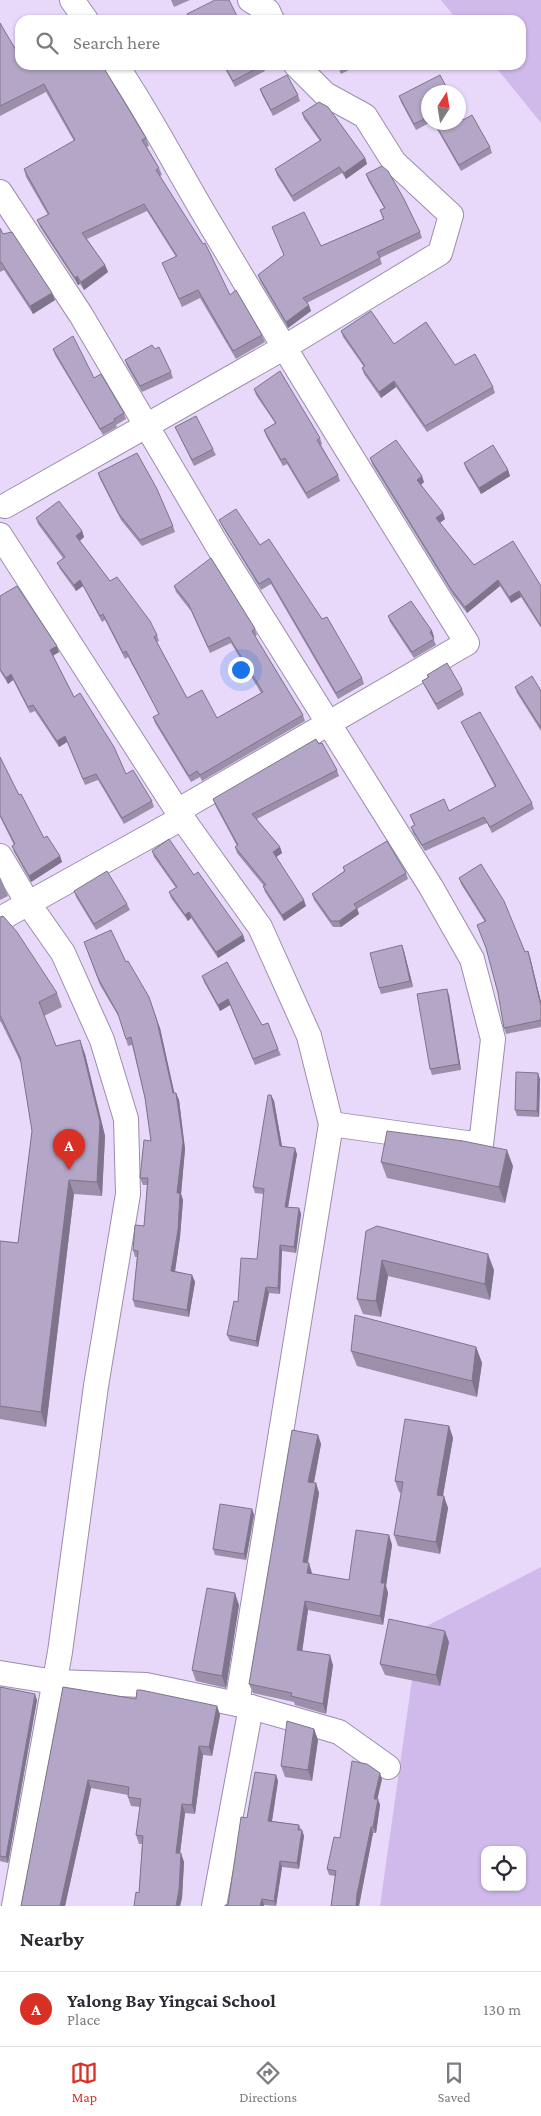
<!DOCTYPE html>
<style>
body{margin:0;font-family:"Crimson Pro",serif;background:#f2f2f3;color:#2b2b33}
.controls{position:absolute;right:15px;bottom:15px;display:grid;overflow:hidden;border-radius:10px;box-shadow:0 1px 4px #0004}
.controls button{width:45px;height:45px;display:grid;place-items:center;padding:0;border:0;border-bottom:1px solid #e1e1e2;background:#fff;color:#2b2b33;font:25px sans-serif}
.compass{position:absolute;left:421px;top:85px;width:45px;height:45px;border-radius:50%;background:#fff;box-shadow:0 1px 4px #0004;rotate:12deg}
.you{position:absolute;left:240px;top:669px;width:18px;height:18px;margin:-12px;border:4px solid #fff;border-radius:50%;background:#1a73e8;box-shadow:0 0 0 8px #1a73e833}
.badge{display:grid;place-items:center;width:32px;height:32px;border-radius:50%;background:#d93025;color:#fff;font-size:16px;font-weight:700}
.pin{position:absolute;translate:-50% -41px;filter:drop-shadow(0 1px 2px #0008)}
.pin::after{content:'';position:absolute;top:26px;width:18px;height:15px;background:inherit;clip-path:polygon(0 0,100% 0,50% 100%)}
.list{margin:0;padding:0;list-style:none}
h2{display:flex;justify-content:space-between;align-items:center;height:65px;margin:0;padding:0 20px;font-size:21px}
h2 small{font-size:16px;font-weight:400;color:#7c7c81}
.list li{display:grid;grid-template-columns:32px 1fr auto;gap:15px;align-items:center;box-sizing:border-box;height:75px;padding:0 20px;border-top:1px solid #e1e1e2}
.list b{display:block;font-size:19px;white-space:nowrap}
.list p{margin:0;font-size:16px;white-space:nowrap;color:#7c7c81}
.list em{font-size:16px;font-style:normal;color:#7c7c81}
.icon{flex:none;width:28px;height:28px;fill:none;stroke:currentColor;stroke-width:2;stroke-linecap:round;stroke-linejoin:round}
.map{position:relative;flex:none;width:541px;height:1906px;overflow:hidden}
.search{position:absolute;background:#fff;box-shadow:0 1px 4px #0004;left:15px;right:15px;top:15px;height:55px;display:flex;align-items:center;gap:12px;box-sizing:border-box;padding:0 18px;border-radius:15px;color:#7c7c81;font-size:19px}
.sheet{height:140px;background:#fff}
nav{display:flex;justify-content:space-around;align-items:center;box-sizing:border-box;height:70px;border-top:1px solid #e1e1e2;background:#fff;font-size:14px;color:#7c7c81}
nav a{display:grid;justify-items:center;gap:2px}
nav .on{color:#d93025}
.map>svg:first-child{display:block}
</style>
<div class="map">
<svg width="541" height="1906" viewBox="0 0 541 1906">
<rect width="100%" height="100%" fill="#e8d9fb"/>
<!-- green -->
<g fill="#d0baeb" fill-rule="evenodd">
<polygon points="441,0 541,0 541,123 494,65 521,65 521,20 457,20"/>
<path d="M541,1567V1906H380L419,1630ZM485,1850H522V1887H485Z"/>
</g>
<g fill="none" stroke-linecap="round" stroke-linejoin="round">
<defs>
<g id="minor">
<polyline points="72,0 86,20"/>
<polyline points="250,0 268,11 272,20"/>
<path d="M116,65C153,120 183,180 218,237C299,374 383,508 467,643L179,810"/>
<polyline points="0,192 81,315 220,550 431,887 472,959 493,1039 481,1145 331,1124"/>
<polyline points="5,506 285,347 440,253 451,215 394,162 365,116 325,94 296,65"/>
<polyline points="0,535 182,818"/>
<polyline points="0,856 28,903 63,953 102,1040 126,1119 128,1194 96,1386 60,1652 14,1906"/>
<polyline points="0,919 182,818 260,927 309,1036 331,1124 237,1704"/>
<polyline points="0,1673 55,1682 146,1685 251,1707 339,1732 388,1767"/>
<polyline points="214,1906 251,1707"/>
</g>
</defs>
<!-- minor casing -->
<use href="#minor" stroke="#9b8dac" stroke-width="26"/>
<!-- minor -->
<use href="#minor" stroke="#fff" stroke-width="24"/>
</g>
<!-- wall -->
<g fill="#9b8faa">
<polygon points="171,0 190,0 174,7"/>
<polygon points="0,23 19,57 146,138 149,146 147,147 159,168 162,175 160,176 230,295 262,335 265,342 236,359 200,298 182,307 162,263 176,257 147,211 87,239 105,265 108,272 84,290 80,284 78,285 40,227 37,220 48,215 26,177 24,169 74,141 46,92 0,116"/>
<polygon points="223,65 263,65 265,71 235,87"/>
<polygon points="337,65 359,65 341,74"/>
<polygon points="260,89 298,95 300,101 273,116 262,95"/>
<polygon points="428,92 428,122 431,122 416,130 401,102 399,96"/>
<polygon points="302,113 365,158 367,164 346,179 342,173 294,202 277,175 275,169 320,141 304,119"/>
<polygon points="463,120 490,147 492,153 461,171 433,122 458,122"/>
<polygon points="366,174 420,232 422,238 380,258 382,264 307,303 311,311 288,328 260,281 258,275 284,255 272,227 321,246 383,219 380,210 384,208 368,180"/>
<polygon points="0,228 3,234 55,300 33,314 4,270 0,272"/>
<polygon points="341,331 394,344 455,365 493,387 495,393 427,432 396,387 381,398 364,374 362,368 364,367 343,337"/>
<polygon points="53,349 94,378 124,413 126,419 116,425 117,427 103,435 55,355"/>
<polygon points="155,349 171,372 173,378 142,392 127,366 125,360"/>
<polygon points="254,389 320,438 322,444 321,445 338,475 340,481 308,499 287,464 283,466 266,436 264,430 275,423 256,395"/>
<polygon points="175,427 213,449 216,455 194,466 178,433"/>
<polygon points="370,458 424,482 421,485 445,519 440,523 474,565 541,586 541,628 521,597 511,603 500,586 467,613 453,595 372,464"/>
<polygon points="464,463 508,470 510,476 481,494 466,469"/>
<polygon points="98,473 173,526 175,532 142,546 121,520 100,479"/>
<polygon points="36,518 82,531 84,537 80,541 110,581 157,635 159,641 157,642 187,698 217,718 261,693 231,643 210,653 191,611 176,592 174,586 255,629 257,635 255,636 303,715 305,721 202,781 200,777 191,782 155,723 153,717 159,714 128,657 125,659 105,620 102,622 83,586 76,591 60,569 57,563 63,558 38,524"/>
<polygon points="219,520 260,545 362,678 364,684 338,699 271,584 261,590 222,526"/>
<polygon points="0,596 59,652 53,656 74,697 126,774 152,801 154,807 124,824 98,780 85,785 67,742 59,747 35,711 30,713 13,680 8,684 0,671"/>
<polygon points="388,616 432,631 434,637 433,638 436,645 414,658 390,622"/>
<polygon points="427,675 462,689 464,695 438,710 425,687 422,681 428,678"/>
<polygon points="515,687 541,691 541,731 517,693"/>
<polygon points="461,722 532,803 534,809 492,833 487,823 425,851 413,833 411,827 414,825 410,815 449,811 495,787 464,728"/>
<polygon points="319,744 337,770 339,776 257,819 280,847 282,853 276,857 306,906 284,921 265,892 263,886 264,886 237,853 235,847 237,846 215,805 213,799"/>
<polygon points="0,757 19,795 44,838 60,856 62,862 31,882 14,852 12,846 14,845 0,817"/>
<polygon points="152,851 194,875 243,935 245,941 218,958 191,918 188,921 171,898 169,892 176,888 154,857"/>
<polygon points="343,867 406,873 408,879 357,909 359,914 341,927 333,927 314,900 312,894 344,871"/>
<polygon points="0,877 2,881 8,896 0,900"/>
<polygon points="459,878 525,952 528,951 530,957 541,1002 541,1027 506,1034 504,1028 498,993 485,922 461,884"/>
<polygon points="74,891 127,904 130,910 96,930 76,897"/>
<polygon points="0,917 57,993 62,1007 44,1016 56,1046 85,1054 105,1136 102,1196 74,1194 46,1427 0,1419 0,1241 18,1243 32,1131 21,1063 2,1024 0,1021"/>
<polygon points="84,942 126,962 160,1028 174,1093 176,1093 179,1100 185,1149 181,1194 183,1200 180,1237 175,1271 192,1275 195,1282 189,1317 135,1307 133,1300 137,1257 135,1257 133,1250 144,1226 147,1185 143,1185 140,1178 151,1141 145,1098 132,1045 128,1046 120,1019 100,985"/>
<polygon points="404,951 413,987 381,994 379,988"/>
<polygon points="202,976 262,1025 278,1049 281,1055 255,1065 230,1005 220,1011 204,982"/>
<polygon points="449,995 461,1070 432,1075 430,1069"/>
<polygon points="540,1079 539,1117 517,1116 515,1110"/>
<polygon points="271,1095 274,1101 282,1146 297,1154 288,1207 299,1208 301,1214 296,1253 282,1251 280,1294 269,1293 258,1347 230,1341 227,1335 238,1302 257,1259 264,1194 255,1193 253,1187"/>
<polygon points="381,1162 513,1166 505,1203 387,1178"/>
<polygon points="366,1231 494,1270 490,1300 388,1276 381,1317 363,1314 357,1299"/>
<polygon points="476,1347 482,1363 477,1397 357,1366 351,1351"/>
<polygon points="449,1426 453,1438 443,1496 448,1508 440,1554 398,1546 394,1535 401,1493 399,1492 395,1481"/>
<polygon points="318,1435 321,1444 314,1483 316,1483 319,1493 308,1563 312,1574 349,1580 389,1535 392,1545 386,1586 388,1593 383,1625 308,1610 302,1651 333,1665 326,1714 295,1705 294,1702 253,1693 249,1684"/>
<polygon points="252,1509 254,1515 246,1560 215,1555 213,1549"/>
<polygon points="239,1605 226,1688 196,1681 192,1670"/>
<polygon points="449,1642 440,1686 385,1675 380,1664"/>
<polygon points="0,1687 37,1700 8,1863 0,1861"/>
<polygon points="63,1687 136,1699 217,1706 220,1715 212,1756 203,1755 195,1814 185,1813 180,1853 184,1862 182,1898 180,1906 134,1906 139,1893 142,1844 139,1844 136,1835 140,1807 131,1806 128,1797 128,1795 91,1788 65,1906 21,1906"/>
<polygon points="314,1729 318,1740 312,1781 285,1777 281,1766"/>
<polygon points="276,1775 278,1781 272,1821 299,1825 304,1836 299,1869 282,1867 276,1906 264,1905 264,1906 225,1906 228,1905 247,1818"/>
<polygon points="382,1779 377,1799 380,1805 376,1833 373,1833 359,1906 331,1906 335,1876 329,1875 327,1869 340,1838"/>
</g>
<!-- shaded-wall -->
<g fill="#7e748b">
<polygon points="365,158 367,164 346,179 344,173"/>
<polygon points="105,265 108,272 84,290 81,282"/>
<polygon points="77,276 80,284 78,285 75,278"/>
<polygon points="52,293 55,300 33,314 30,306"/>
<polygon points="309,305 311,311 288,328 286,322"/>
<polygon points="394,381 396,387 381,398 379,392"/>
<polygon points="508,470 510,476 481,494 479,488"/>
<polygon points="422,476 424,482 419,486 417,480"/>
<polygon points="443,513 445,519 438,524 436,518"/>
<polygon points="82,531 84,537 78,542 76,536"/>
<polygon points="80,580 83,586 76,591 74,585"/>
<polygon points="498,580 500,586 467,613 465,607"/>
<polygon points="519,591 521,597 511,603 509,597"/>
<polygon points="432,631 434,637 432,638 430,632"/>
<polygon points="57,646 59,652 52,656 50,650"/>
<polygon points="11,674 13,680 8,684 6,678"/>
<polygon points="65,736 67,742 59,747 57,741"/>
<polygon points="280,847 282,853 275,858 273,852"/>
<polygon points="60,856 62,862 31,882 29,876"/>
<polygon points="304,900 306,906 284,921 282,915"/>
<polygon points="357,908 359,914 341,927 339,921"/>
<polygon points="189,912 191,918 188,921 185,915"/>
<polygon points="243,935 245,941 218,958 216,952"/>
<polygon points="402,945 404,951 413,987 410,981"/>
<polygon points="528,951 530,957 541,1002 541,1006"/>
<polygon points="447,989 449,995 461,1070 459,1064"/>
<polygon points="149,997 160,1028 176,1100 173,1093"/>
<polygon points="228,999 230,1005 220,1011 218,1005"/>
<polygon points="80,1040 85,1054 105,1136 102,1196 97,1182"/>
<polygon points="538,1073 540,1079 539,1117 537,1111"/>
<polygon points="176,1093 179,1100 185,1149 181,1194 183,1200 180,1237 174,1278 171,1271 177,1193"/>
<polygon points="271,1095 274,1101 283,1152 280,1146"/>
<polygon points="295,1148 297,1154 287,1213 285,1207"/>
<polygon points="507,1150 513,1166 505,1203 499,1187"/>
<polygon points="69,1180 74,1194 46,1427 41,1412"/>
<polygon points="299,1208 301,1214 296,1253 294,1247"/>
<polygon points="280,1245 282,1251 280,1294 278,1288"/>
<polygon points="488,1254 494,1270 490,1300 485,1284"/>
<polygon points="382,1260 388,1276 381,1317 376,1301"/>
<polygon points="192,1275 195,1282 189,1317 187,1310"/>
<polygon points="266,1287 269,1293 258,1347 256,1341"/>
<polygon points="476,1347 482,1363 477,1397 472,1381"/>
<polygon points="449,1426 453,1438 441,1506 437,1495"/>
<polygon points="318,1435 321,1444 312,1492 308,1482"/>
<polygon points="316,1483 319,1493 306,1572 303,1562"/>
<polygon points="444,1496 448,1508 440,1554 436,1542"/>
<polygon points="252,1509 254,1515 246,1560 244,1554"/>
<polygon points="389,1535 392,1545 386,1586 388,1593 383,1625 380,1616 381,1583"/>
<polygon points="309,1563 312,1573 310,1582 307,1573"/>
<polygon points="235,1593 239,1605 226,1688 222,1676"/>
<polygon points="305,1601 308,1610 301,1660 297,1650"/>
<polygon points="445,1631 449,1642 440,1686 436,1675"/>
<polygon points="330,1655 333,1665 326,1714 323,1704"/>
<polygon points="35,1694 37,1700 8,1863 6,1857"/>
<polygon points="217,1706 220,1715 212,1756 209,1747"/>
<polygon points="314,1729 318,1740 312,1781 308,1770"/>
<polygon points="199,1746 203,1755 195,1814 192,1805"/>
<polygon points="380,1773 382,1779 376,1805 374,1799"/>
<polygon points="276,1775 278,1781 271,1827 268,1821"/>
<polygon points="88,1780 91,1788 65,1906 60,1906"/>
<polygon points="378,1799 380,1805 376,1833 373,1827"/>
<polygon points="182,1804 185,1813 179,1861 176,1853"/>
<polygon points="371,1827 373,1833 359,1906 356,1906 357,1894"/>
<polygon points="302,1830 304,1836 299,1869 297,1863"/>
<polygon points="181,1853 184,1862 182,1898 180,1906 176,1906"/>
<polygon points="280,1861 282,1867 276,1906 274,1901"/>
<polygon points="262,1899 264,1905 264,1906 260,1906"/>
</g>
<!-- building -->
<g fill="#b4a6c6" stroke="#7e748b">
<polygon points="215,0 229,0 239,20 191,20 187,14"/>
<polygon points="0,23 20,57 20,65 102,65 146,138 142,140 159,168 156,170 203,244 205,243 230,295 236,290 262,335 233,351 198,290 179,299 162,263 177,256 144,204 82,233 105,265 81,282 77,276 75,278 37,220 49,214 24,169 75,140 44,84 0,106"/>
<polygon points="224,65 263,65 233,81"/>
<polygon points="337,65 344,65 338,68"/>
<polygon points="287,75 298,95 271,110 260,89"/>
<polygon points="440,75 449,92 428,92 428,117 414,124 399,96"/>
<polygon points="319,102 328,107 365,158 344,173 339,167 292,196 275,169 321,140 302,113"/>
<polygon points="458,112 463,120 472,115 490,147 459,165 434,122 458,122"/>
<polygon points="382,166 388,171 404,199 420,232 377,252 380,258 303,298 309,305 286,322 258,275 284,255 272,227 304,212 321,246 384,219 380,210 385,208 366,174"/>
<polygon points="0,228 3,234 12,232 52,293 30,306 1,262 0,263"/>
<polygon points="371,311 394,344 426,322 455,365 475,354 493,387 425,426 394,381 379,392 362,368 365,366 341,331"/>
<polygon points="73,336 94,378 101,374 124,413 114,419 115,421 100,429 53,349"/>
<polygon points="152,345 155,349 159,347 171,372 140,386 125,360"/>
<polygon points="280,371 320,438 317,440 338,475 306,493 285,458 281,460 264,430 276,423 254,389"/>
<polygon points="196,416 213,449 192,460 175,427"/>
<polygon points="396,440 422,476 417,480 443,513 436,518 474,565 513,541 541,586 541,626 519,591 509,597 498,580 465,607 451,589 370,458"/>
<polygon points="493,445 508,470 479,488 464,463"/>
<polygon points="137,453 157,489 173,526 140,540 119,514 98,473"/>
<polygon points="59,501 82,531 76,536 110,581 117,577 150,621 157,635 154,637 187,698 202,690 217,718 263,692 229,637 208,647 189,605 174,586 211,558 254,627 255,629 252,631 303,715 200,775 197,771 189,776 153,717 159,714 126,651 123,653 103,614 100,616 80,580 74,585 57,563 65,557 36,518"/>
<polygon points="236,509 260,545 269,539 322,619 327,617 362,678 336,693 269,578 259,584 219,520"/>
<polygon points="17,586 57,646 50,650 74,697 80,693 114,747 126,774 133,770 152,801 122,818 96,774 83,779 65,736 57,741 33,705 28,707 11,674 6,678 0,669 0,596"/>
<polygon points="411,601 432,631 430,632 434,639 412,652 388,616"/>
<polygon points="447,663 462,689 436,704 422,681 429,677 427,675"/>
<polygon points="532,676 541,691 541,728 515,687"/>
<polygon points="480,712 532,803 490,827 484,817 422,845 411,827 415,825 410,815 444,799 449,811 496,786 461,722"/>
<polygon points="316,739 319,744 322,743 337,770 252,814 280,847 273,852 304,900 282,915 263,886 266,885 235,847 238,845 213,799"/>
<polygon points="0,757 19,795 21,794 44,838 47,836 60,856 29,876 12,846 15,844 0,815"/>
<polygon points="169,839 194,875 198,872 243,935 216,952 189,912 185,915 169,892 177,887 152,851"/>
<polygon points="387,841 406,873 354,904 357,908 339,921 331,921 312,894 345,871 343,867"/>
<polygon points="481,864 504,901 525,952 528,951 541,1006 541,1020 504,1028 498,993 486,948 477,925 486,921 459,878"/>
<polygon points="107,871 127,904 94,924 74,891"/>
<polygon points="3,916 17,932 57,993 39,1002 56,1046 80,1040 100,1122 97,1182 69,1180 41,1412 0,1406 0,1241 18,1243 32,1131 20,1057 0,1015 0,917"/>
<polygon points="111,930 126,962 128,961 149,997 157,1021 173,1093 176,1093 183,1142 177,1193 180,1193 178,1230 171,1271 192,1275 187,1310 133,1300 138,1251 133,1250 135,1225 144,1226 148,1178 140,1178 144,1140 151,1141 145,1098 131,1037 126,1039 118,1014 98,978 84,942"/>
<polygon points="402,945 410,981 379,988 370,953"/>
<polygon points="227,962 262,1025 268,1023 278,1049 253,1059 228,999 218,1005 202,976"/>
<polygon points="447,989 459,1064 430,1069 417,994"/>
<polygon points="516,1072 538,1073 537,1111 515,1110"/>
<polygon points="268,1095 271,1095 280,1146 295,1148 285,1207 299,1208 294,1247 280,1245 278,1288 266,1287 256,1341 227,1335 234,1301 238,1302 241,1258 257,1259 264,1189 253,1187"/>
<polygon points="387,1131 463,1141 507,1150 499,1187 381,1162"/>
<polygon points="377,1226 488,1254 485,1284 382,1260 376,1301 357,1299 366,1231"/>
<polygon points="355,1315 476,1347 472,1381 351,1351"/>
<polygon points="405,1419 449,1426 437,1495 444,1496 436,1542 394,1535 403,1482 395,1481"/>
<polygon points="292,1430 318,1435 308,1482 316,1483 303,1562 309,1563 307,1573 349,1580 356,1530 389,1535 381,1583 385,1583 380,1616 305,1601 297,1650 330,1655 323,1704 291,1696 292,1693 249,1684"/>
<polygon points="220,1504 252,1509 244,1554 213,1549"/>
<polygon points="207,1588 235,1593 222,1676 192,1670"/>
<polygon points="389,1619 445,1631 436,1675 380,1664"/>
<polygon points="0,1687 35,1694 6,1857 0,1856"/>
<polygon points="63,1687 136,1699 137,1690 141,1690 217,1706 209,1747 199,1746 192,1805 182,1804 176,1853 181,1853 179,1890 176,1906 134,1906 136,1892 139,1893 143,1836 136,1835 141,1799 128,1797 129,1787 88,1780 60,1906 21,1906"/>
<polygon points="287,1721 314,1729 308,1770 281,1766"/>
<polygon points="352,1761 367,1764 380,1773 374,1799 378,1799 373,1827 371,1827 357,1894 356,1906 331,1906 336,1871 327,1869 334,1837 340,1838"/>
<polygon points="255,1772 276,1775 268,1821 299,1825 298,1830 302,1830 297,1863 280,1861 274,1901 262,1899 260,1906 225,1906 225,1905 228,1905 241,1817 247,1818"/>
</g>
</svg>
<div class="controls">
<button><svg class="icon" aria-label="locate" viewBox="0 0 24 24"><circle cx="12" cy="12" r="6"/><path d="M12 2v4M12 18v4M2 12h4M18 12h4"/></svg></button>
</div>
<svg class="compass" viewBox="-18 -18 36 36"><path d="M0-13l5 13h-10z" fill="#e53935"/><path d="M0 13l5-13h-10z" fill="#7c7c81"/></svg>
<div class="you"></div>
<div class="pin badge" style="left:69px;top:1170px">A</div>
<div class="search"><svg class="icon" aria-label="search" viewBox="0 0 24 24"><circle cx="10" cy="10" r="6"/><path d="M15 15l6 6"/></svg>Search here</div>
</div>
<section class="sheet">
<h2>Nearby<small></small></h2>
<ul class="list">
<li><span class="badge">A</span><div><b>Yalong Bay Yingcai School</b><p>Place</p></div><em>130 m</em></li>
</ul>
</section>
<nav>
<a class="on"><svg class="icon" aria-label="map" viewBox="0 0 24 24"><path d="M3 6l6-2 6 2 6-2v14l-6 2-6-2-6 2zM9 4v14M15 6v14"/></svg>Map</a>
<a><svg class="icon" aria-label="directions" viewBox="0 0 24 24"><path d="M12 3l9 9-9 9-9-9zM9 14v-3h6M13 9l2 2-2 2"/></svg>Directions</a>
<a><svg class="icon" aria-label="saved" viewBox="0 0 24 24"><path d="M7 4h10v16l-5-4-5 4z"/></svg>Saved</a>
</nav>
